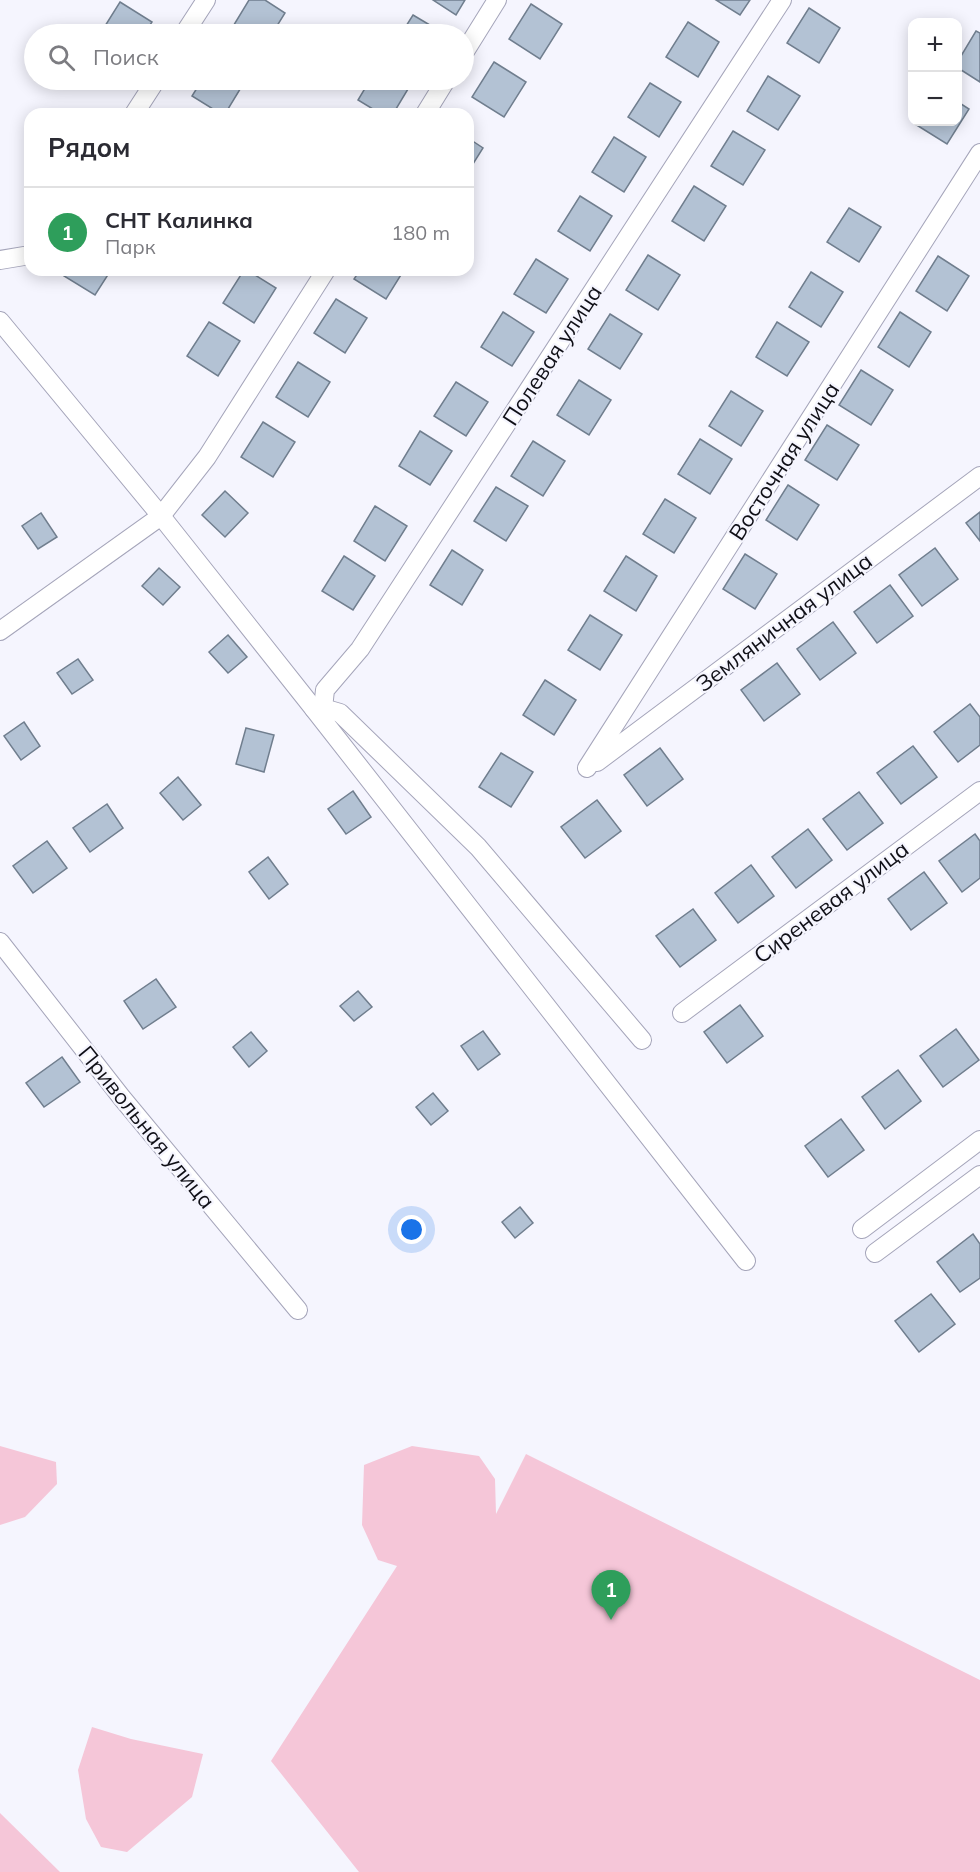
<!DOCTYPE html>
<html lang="ru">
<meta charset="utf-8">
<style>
body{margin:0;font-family:Mulish,sans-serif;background:#f2f2f3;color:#2b2b33}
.controls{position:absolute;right:18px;top:18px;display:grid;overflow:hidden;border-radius:12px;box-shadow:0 3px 15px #0003}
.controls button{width:54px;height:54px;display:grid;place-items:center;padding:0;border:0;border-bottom:2px solid #e1e1e2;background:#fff;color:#2b2b33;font:30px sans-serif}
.you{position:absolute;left:412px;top:1230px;width:21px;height:21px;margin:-15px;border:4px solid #fff;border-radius:50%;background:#1a73e8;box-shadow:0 0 0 9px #1a73e833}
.badge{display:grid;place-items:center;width:39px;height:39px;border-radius:50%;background:#db2777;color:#fff;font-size:20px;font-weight:700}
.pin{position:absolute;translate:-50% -50px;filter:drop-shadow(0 2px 3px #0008)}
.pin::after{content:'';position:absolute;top:32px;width:21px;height:18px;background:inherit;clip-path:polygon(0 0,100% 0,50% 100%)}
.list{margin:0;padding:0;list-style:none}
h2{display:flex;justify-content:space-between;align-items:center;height:78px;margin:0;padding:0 24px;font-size:26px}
h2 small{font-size:20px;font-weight:400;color:#7c7c81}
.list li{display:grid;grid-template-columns:39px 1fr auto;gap:18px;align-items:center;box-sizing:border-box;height:90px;padding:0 24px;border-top:2px solid #e1e1e2}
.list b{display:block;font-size:22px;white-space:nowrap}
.list p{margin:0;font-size:20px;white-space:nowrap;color:#7c7c81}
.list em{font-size:20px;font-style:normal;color:#7c7c81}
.icon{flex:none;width:33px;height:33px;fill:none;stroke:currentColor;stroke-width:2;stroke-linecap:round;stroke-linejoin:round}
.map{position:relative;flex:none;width:980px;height:1872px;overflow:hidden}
.search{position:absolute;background:#fff;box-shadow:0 3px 15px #0003;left:24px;top:24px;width:450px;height:66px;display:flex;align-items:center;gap:15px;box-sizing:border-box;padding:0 21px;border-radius:33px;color:#7c7c81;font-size:22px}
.panel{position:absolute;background:#fff;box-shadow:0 3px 15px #0003;left:24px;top:108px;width:450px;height:168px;border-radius:18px}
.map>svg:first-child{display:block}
</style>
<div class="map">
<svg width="980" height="1872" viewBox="0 0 980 1872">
<rect width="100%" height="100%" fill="#f5f5fe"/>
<!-- green -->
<g fill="#f5c6d8">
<polygon points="0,1446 56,1462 57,1484 25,1517 0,1525"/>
<polygon points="412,1446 479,1456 495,1479 496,1514 526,1454 980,1680 980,1872 359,1872 271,1761 397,1566 378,1560 362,1525 364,1465"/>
<polygon points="92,1727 131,1739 203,1754 192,1797 127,1852 101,1847 86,1819 78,1770"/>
<polygon points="0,1813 60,1872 0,1872"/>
</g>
<!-- building -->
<g fill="#b3c2d4" stroke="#707e8e" stroke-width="1.5">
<polygon points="249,0 265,0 285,13 272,34 243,34 232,28"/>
<polygon points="433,0 465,0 456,15"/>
<polygon points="716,0 750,0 740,15"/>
<polygon points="120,2 152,22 144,34 100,34"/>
<polygon points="531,4 562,24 540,59 509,39"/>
<polygon points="809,8 840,28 819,63 787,43"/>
<polygon points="413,15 445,34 401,34"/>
<polygon points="688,22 719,42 698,77 666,57"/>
<polygon points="976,31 980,33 980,82 958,68 958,61"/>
<polygon points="494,62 526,82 504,117 472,97"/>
<polygon points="768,76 800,96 778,130 747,111"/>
<polygon points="202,80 243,80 245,81 225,114 221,114 192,96"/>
<polygon points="370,80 403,80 411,84 393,114 381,114 358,100"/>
<polygon points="650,83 681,102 659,137 628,117"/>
<polygon points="958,102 969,109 947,144 915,124 917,122 958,122"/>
<polygon points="733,131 765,150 743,185 711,166"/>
<polygon points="614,137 646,157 624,192 592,172"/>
<polygon points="468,138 483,148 468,172"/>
<polygon points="694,186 726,206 704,241 672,221"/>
<polygon points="580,196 612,216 590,251 558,231"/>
<polygon points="849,208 881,227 859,262 827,242"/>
<polygon points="648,255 680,275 658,310 626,290"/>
<polygon points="938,256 969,276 947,311 916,291"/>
<polygon points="536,259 568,279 546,313 514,294"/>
<polygon points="67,270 111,270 95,295 64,276"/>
<polygon points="244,270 247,270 276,288 254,323 223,303"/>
<polygon points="360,270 404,270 386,299 354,279"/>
<polygon points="811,272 843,292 821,327 789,307"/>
<polygon points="336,299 367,318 345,353 314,333"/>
<polygon points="503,312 534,332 512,366 481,347"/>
<polygon points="900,312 931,332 909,367 878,347"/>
<polygon points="610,314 642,334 620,369 588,349"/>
<polygon points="209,322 240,341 218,376 187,356"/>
<polygon points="777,322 809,342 787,376 756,357"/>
<polygon points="298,362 330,382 308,417 276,397"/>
<polygon points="861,370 893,390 871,425 839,405"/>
<polygon points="579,380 611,400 589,435 557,415"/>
<polygon points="456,382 488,402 466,436 434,416"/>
<polygon points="731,391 763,411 741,446 709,426"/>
<polygon points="263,422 295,442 273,477 241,457"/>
<polygon points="827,425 859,445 837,480 805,460"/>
<polygon points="420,431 452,451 430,485 399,466"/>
<polygon points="700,439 732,459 710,494 678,474"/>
<polygon points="533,441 565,461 543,496 511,476"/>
<polygon points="788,485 819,505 797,540 766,520"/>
<polygon points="496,487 528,506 506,541 474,521"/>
<polygon points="225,491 248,513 225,537 202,515"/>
<polygon points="665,499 696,518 674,553 643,534"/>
<polygon points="375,506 407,526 385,561 354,541"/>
<polygon points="980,512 980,541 966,523"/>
<polygon points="41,513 57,537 38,549 22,526"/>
<polygon points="935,548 958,579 922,606 899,575"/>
<polygon points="452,550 483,570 462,605 430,585"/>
<polygon points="745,554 777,574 755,609 723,589"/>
<polygon points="344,556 375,576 353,610 322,591"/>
<polygon points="626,556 657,576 636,611 604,591"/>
<polygon points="159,568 180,587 163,605 142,586"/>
<polygon points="890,585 913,616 877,643 854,612"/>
<polygon points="590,615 622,635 600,670 568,650"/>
<polygon points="833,622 856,653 820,680 797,649"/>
<polygon points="228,635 247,657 228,673 209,652"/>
<polygon points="78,659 93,680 72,694 57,673"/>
<polygon points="777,663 800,694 764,721 741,690"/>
<polygon points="545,680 576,700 554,735 523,715"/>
<polygon points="970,704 980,717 980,745 958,762 934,732"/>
<polygon points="24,722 40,746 21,760 4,736"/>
<polygon points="246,728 274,735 264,772 236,764"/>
<polygon points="913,746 937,777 901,804 877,773"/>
<polygon points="660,748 683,779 647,806 624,775"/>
<polygon points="501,753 533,772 511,807 479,787"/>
<polygon points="178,777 201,805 183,820 160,793"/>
<polygon points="353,791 371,817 346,834 328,809"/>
<polygon points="859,792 883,823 847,850 823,819"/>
<polygon points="597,800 621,831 585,858 561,827"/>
<polygon points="107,804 123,828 90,852 73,828"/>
<polygon points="808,829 832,860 796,888 772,857"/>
<polygon points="975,834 980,841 980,878 962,892 939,861"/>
<polygon points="47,841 67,868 33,893 13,866"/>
<polygon points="268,857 288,884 269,899 249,872"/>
<polygon points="751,865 774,896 738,923 715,893"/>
<polygon points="924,872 947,903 911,930 888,899"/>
<polygon points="693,909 716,940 680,967 656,936"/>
<polygon points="156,979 176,1007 143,1029 124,1001"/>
<polygon points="358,991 372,1007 354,1021 340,1006"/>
<polygon points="740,1005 763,1036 727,1063 704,1032"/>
<polygon points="956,1029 979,1060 943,1087 920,1056"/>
<polygon points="483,1031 500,1054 478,1070 461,1046"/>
<polygon points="251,1032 267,1051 249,1067 233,1047"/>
<polygon points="62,1057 80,1082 44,1107 26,1083"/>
<polygon points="898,1070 921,1101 885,1129 862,1097"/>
<polygon points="433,1093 448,1111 431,1125 416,1107"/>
<polygon points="841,1119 864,1150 828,1177 805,1146"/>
<polygon points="520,1207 533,1223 515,1238 502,1222"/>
<polygon points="973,1234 980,1244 980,1278 960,1292 937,1262"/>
<polygon points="931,1294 955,1324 919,1352 895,1321"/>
</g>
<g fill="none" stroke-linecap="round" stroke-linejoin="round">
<defs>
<g id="minor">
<polyline points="184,34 206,0"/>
<polyline points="464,53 497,0"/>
<polyline points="134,114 156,80"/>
<polyline points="425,114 446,80"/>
<polyline points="0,260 30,255"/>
<polyline points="0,321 161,516 314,709 323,708 340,713 478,847 642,1040"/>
<polyline points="0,631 161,516 207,457 326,270"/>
<polyline points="323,708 325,690 360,649 782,0"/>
<polyline points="314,709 746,1261"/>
<polyline points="597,762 980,476"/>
<polyline points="587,768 980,153"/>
<polyline points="0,942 122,1098 298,1310"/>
<polyline points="682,1013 980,791"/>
<polyline points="862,1229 980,1140"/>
<polyline points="875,1253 980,1175"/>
</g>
</defs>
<!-- minor casing -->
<use href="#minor" stroke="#a5a5ba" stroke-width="20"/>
<!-- minor -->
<use href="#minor" stroke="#fff" stroke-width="18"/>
</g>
<g text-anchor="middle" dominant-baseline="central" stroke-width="4.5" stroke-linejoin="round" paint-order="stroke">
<!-- street labels -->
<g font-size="22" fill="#0f0f16" stroke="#f5f5fe">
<text transform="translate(552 355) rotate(-57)">Полевая улица</text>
<text transform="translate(784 461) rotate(-57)">Восточная улица</text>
<text transform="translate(784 622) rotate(-37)">Земляничная улица</text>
<text transform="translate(831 902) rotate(-37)">Сиреневая улица</text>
<text transform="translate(147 1127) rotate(51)">Привольная улица</text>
</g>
</g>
</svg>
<div class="controls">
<button>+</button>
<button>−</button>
</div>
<div class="you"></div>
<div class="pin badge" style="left:611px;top:1620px;background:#2e9e5b">1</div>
<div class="search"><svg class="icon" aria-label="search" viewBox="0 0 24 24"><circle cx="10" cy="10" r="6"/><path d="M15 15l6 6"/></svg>Поиск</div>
<section class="panel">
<h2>Рядом<small></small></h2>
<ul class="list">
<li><span class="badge" style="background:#2e9e5b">1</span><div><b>СНТ Калинка</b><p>Парк</p></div><em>180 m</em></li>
</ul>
</section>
</div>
